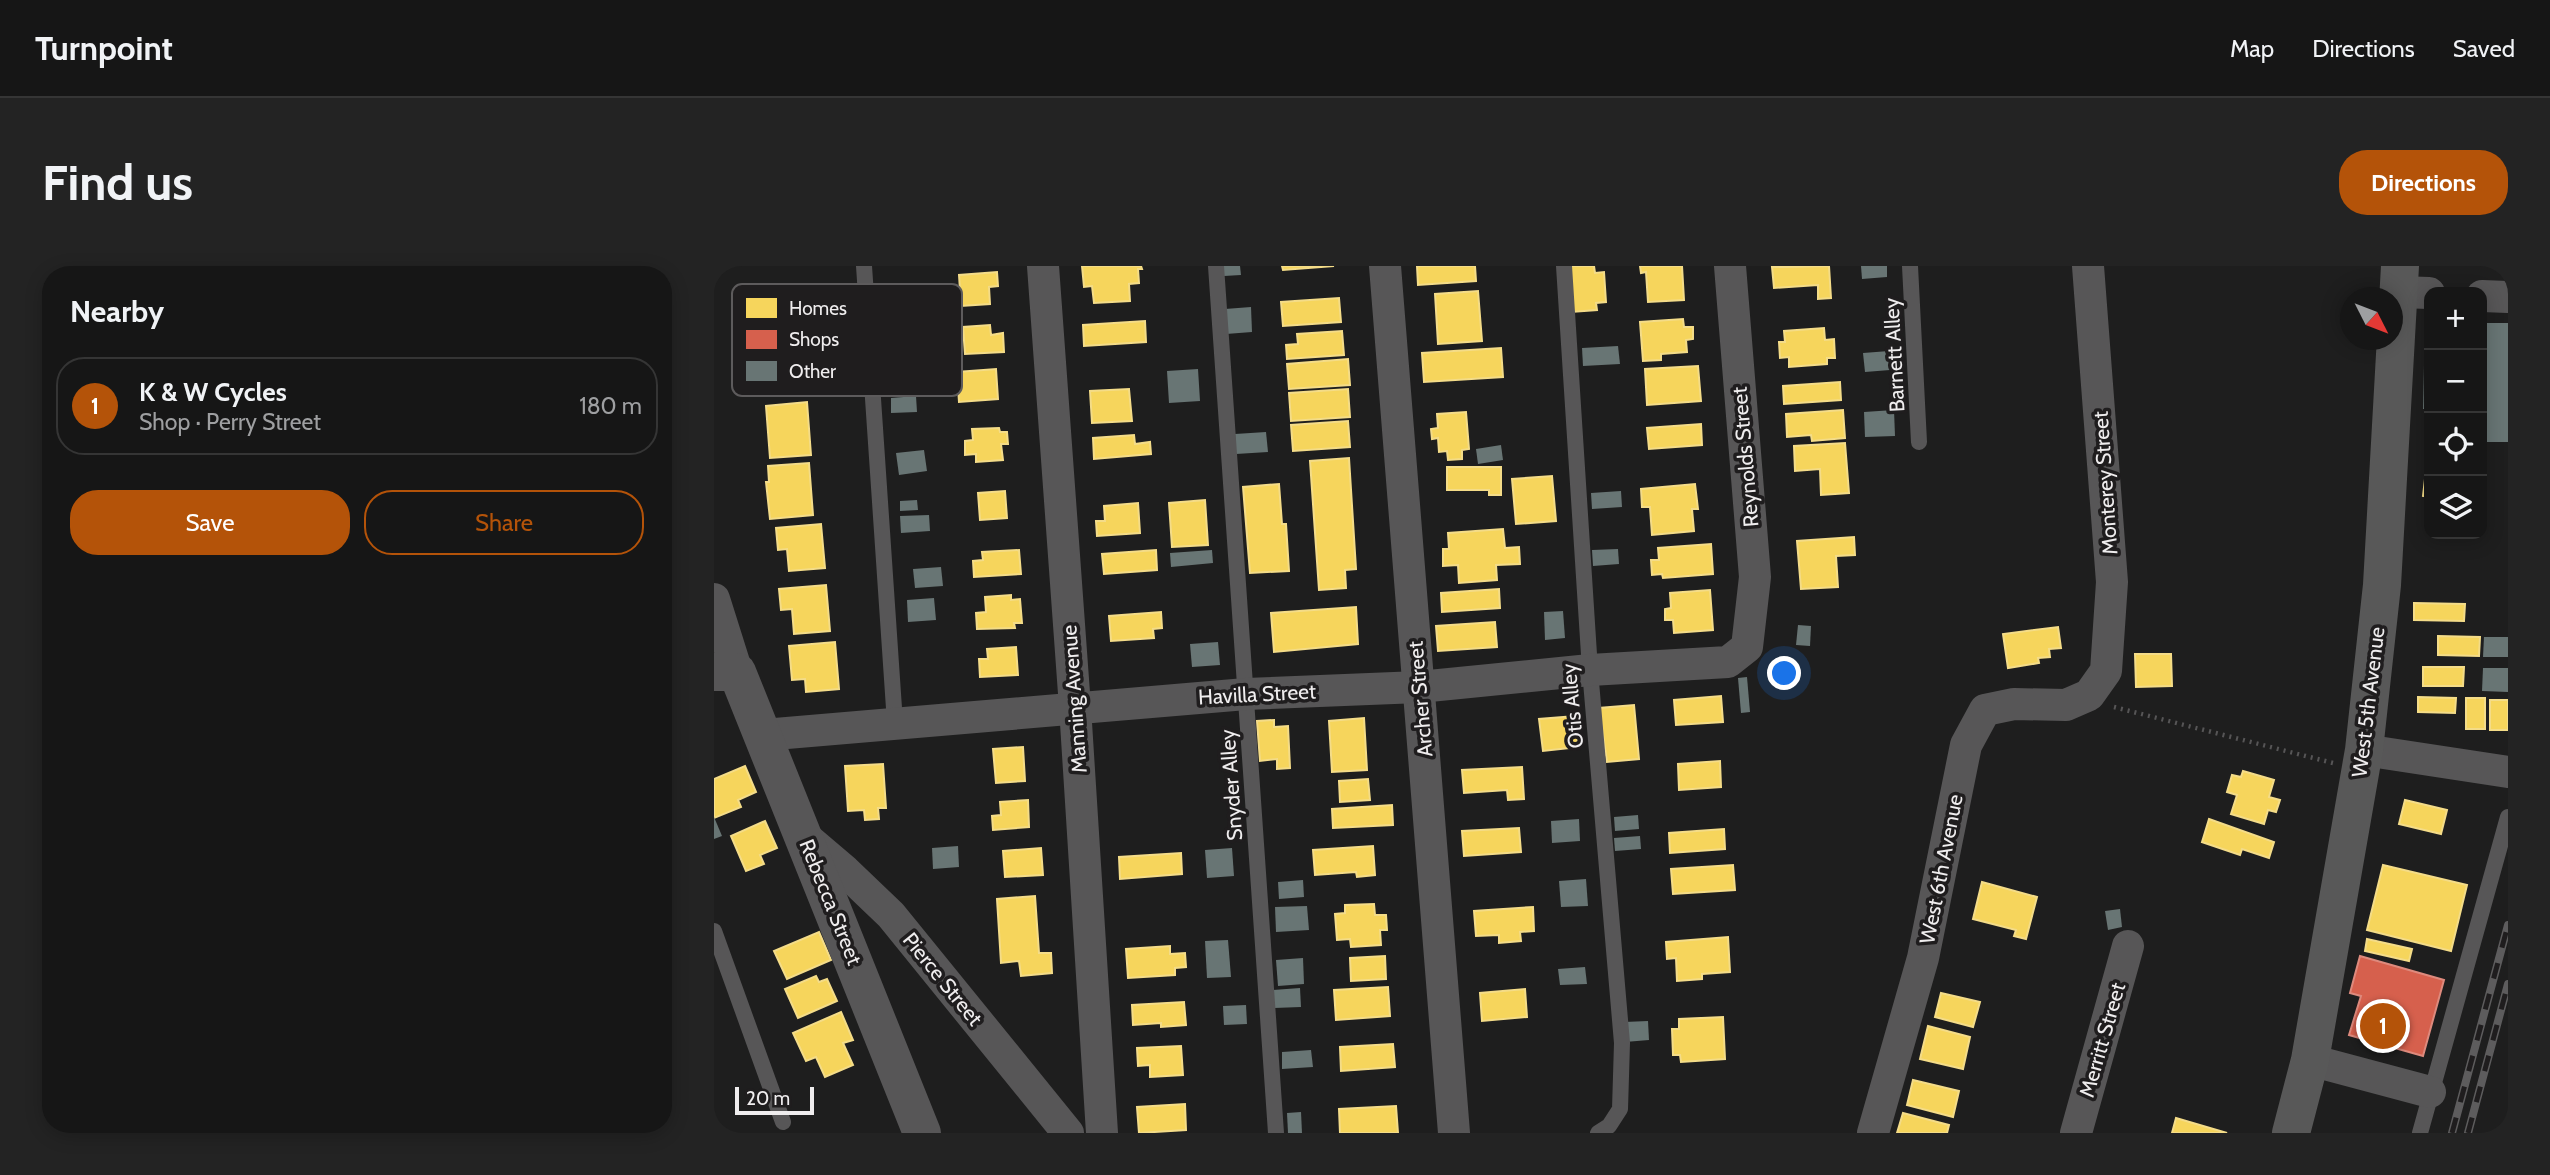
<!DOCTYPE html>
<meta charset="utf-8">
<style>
body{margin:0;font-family:Cabin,sans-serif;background:#232323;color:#f1f3f6}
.controls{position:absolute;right:21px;top:21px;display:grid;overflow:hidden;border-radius:14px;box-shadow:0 4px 18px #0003}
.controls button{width:63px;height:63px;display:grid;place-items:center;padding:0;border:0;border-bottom:2px solid #353535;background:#161616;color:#f1f3f6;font:35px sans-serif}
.compass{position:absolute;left:1626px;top:21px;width:63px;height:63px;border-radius:50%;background:#161616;box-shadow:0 4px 18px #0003;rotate:132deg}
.scale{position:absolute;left:21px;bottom:18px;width:79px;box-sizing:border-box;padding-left:7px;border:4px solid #efedee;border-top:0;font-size:19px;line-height:24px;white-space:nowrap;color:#efedee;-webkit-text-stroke:5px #1f1d1e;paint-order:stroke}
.you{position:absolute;left:1071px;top:408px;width:24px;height:24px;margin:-18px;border:5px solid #fff;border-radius:50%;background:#1a73e8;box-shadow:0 0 0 10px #1a73e833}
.badge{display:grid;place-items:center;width:46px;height:46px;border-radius:50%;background:#b45309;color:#fff;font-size:23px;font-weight:700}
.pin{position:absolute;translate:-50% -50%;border:4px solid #fff;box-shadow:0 2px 7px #0006}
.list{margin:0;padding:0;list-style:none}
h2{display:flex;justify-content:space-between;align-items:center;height:91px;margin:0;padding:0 28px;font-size:30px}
h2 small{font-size:23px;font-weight:400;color:#9e9fa1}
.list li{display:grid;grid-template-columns:46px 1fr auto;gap:21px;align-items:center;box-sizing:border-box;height:98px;margin:0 14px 14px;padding:0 14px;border:2px solid #353535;border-radius:28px}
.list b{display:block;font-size:26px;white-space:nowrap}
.list p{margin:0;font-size:23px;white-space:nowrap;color:#9e9fa1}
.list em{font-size:23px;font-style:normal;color:#9e9fa1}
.actions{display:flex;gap:14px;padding:21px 28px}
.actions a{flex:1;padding:16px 0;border:2px solid #b45309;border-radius:28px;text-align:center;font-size:24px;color:#b45309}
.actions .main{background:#b45309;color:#fff}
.icon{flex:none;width:38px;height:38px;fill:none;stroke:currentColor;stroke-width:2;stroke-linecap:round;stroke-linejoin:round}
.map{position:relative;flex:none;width:1794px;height:867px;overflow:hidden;border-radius:28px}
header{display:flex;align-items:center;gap:42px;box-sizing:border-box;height:98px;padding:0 35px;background:#161616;border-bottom:2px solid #353535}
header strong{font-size:33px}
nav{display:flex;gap:38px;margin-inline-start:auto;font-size:24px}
.intro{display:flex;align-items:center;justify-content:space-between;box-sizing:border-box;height:168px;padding:0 42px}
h1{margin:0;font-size:49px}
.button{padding:18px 32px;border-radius:28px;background:#b45309;color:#fff;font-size:24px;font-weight:700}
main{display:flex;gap:42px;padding:0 42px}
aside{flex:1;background:#161616;border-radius:28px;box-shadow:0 4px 18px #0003}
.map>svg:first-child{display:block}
</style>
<header>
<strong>Turnpoint</strong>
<nav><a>Map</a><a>Directions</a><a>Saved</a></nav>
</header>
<div class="intro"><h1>Find us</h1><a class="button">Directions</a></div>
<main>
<aside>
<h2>Nearby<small></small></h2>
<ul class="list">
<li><span class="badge">1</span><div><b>K &amp; W Cycles</b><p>Shop · Perry Street</p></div><em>180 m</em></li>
</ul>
<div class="actions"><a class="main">Save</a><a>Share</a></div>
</aside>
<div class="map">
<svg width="1794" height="867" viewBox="0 0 1794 867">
<rect width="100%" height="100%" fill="#1e1e1e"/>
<!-- homes -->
<g fill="#f6d55c" stroke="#f4dc88" stroke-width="2">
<polygon points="368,0 427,0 428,3 424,3 425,17 415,18 416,35 380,37 378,20 370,21"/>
<polygon points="568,0 620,0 569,4"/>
<polygon points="703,0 761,0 762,15 704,19"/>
<polygon points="854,0 880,0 881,7 890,6 892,36 882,37 883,44 857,46"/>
<polygon points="926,0 968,0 970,34 934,36 932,6 927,7"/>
<polygon points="1115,0 1117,32 1104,33 1104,19 1060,22 1058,1"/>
<polygon points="283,6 284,20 275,21 276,38 247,40 245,9"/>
<polygon points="764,25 768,75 724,78 721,28"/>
<polygon points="625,32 627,56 569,60 567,36"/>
<polygon points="969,53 970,61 979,61 979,73 972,74 973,86 947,88 947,94 929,95 926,56"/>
<polygon points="431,55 432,76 370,80 369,59"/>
<polygon points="276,59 277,69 289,67 290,86 251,88 249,61"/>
<polygon points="1110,62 1111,74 1120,73 1121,92 1113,92 1113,98 1075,101 1075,91 1066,92 1065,76 1071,76 1070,65"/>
<polygon points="628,65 630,89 573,93 572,79 584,78 583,68"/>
<polygon points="787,82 789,111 710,116 708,87"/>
<polygon points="634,93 636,119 575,123 573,98"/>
<polygon points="984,100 987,135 933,139 931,103"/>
<polygon points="282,103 284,133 245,136 243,106"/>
<polygon points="1126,116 1127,134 1070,138 1069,120"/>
<polygon points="415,123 418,155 378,157 376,125"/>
<polygon points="634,123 636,151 577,155 575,127"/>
<polygon points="93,136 97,189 56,192 52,140"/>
<polygon points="1129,144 1131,172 1098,175 1097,169 1073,171 1072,148"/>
<polygon points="752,146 755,183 748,184 748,193 734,194 733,185 725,186 724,172 718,173 717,163 724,162 723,148"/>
<polygon points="634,155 636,181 579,185 577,159"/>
<polygon points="987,158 988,179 935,183 933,162"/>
<polygon points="285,162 286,166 293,166 294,178 287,178 289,194 262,196 262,188 251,189 251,175 259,174 258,163"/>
<polygon points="420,169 421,178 436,176 437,188 380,193 379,172"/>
<polygon points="1131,177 1135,227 1107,229 1106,203 1081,205 1080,180"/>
<polygon points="635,192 642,303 631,304 632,322 605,324 596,195"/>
<polygon points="95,197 99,249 56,253 52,216 55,216 54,200"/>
<polygon points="733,201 787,201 787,229 775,229 775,224 733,224"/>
<polygon points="838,210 842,255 802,258 798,213"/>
<polygon points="1711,213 1715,214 1715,231 1709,230"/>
<polygon points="565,218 568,258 572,258 575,305 536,307 529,221"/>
<polygon points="981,218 984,243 978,243 980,265 938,269 936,241 928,241 927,223"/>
<polygon points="291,225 293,252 266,254 264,227"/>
<polygon points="491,234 494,279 458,281 455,237"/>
<polygon points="424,237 426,267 383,270 382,255 391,255 390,240"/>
<polygon points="107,258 111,302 75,305 73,283 64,284 62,262"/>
<polygon points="789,263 791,282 805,281 806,298 782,299 783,314 745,317 744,299 729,300 729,283 735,283 734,267"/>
<polygon points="1140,271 1141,289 1122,290 1124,321 1087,323 1083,275"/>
<polygon points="997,278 999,308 949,312 948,308 938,309 937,294 945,294 944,282"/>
<polygon points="305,284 307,308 260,311 259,295 269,294 268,286"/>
<polygon points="442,284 443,304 390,308 388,288"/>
<polygon points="112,319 116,365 80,368 78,343 67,344 65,323"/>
<polygon points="785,323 786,342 728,346 727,327"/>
<polygon points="996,324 999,364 960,367 959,354 951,354 951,343 957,342 956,327"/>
<polygon points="297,329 297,334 306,333 308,357 300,357 301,362 263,363 262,347 272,346 271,331"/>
<polygon points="1700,337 1751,338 1750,355 1700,354"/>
<polygon points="642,341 644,378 560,386 557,347"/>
<polygon points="447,346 448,362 439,363 440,372 397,375 395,350"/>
<polygon points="781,356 783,381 724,385 722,360"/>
<polygon points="1344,361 1347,382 1335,383 1336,391 1324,392 1325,397 1294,402 1289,368"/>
<polygon points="1724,370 1766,371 1765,390 1724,389"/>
<polygon points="121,376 125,423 92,426 91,413 78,414 75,380"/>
<polygon points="302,381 304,409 266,411 265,393 274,393 273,383"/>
<polygon points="1421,388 1457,388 1458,420 1422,421"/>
<polygon points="1709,401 1750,401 1749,420 1709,420"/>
<polygon points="1007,430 1009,456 962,459 960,434"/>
<polygon points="1704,431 1742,432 1741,447 1704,446"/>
<rect x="1752" y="432" width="19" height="31"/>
<rect x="1776" y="434" width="18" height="30"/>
<polygon points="920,439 925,493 893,496 885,442"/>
<polygon points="861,450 864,481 829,485 825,453"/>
<polygon points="650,452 653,504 618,506 615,455"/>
<polygon points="560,454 560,461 574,460 576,502 563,503 563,493 546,495 543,455"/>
<polygon points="309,481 311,515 282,517 279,483"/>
<polygon points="1006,495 1007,521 965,524 964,498"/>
<polygon points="169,498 172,542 164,542 165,553 151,554 150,544 134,545 131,500"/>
<polygon points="31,500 42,526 24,534 27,541 0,552 0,513"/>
<polygon points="808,501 810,533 794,534 793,524 750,527 748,504"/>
<polygon points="1529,505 1560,514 1555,531 1566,534 1562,546 1554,544 1550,558 1517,548 1523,529 1513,526 1518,509 1527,511"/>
<polygon points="654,513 656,534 626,536 625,515"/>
<polygon points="314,534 315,561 279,564 278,550 287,549 286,536"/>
<polygon points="1691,534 1733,544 1727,568 1685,558"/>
<polygon points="678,539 679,559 619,562 618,543"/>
<polygon points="1495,553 1560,576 1555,592 1528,583 1526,589 1488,576"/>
<polygon points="51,555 63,582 46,589 50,598 32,605 17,570"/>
<polygon points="805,562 807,586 750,590 748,565"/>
<polygon points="1010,563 1011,583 956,587 955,567"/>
<polygon points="659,580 661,609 643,611 642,606 601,609 599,584"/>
<polygon points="327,582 329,609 291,611 289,585"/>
<polygon points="467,587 468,608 406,613 405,591"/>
<polygon points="1019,599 1021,624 959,628 957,603"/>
<polygon points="1669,599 1753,619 1737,685 1653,664"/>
<polygon points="1268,616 1323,631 1312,673 1300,670 1302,664 1259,653"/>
<polygon points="321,630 325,687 337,687 338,707 307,710 305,695 287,697 283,633"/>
<polygon points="660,638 661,649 672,649 673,664 666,664 667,679 637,681 636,673 623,674 621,648 631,647 631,639"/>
<polygon points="819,641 820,665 806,666 807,675 785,677 785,669 762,670 760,645"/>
<polygon points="105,666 117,694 73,713 60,685"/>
<polygon points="1014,671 1016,706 988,708 988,713 963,715 962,692 953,693 952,676"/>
<polygon points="1653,673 1698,683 1695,695 1651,685"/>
<polygon points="456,680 456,688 471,687 472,701 461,702 461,709 414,712 412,683"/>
<polygon points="671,690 672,713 637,715 636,692"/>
<polygon points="102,710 105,716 113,713 123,735 84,752 71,723"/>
<polygon points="674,721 676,750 622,754 620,724"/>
<polygon points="811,723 813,751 768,755 766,727"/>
<polygon points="1227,727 1266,736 1259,761 1221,751"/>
<polygon points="470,736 472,759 447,761 447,757 419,759 418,739"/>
<polygon points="127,746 139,774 129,777 139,799 111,811 102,791 92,795 79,767"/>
<polygon points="1009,751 1011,793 967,796 966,789 959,789 958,763 965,763 965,753"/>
<polygon points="1214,760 1256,771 1249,803 1206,793"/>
<polygon points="679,778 681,801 627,805 626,781"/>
<polygon points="467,780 469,809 436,811 436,799 424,800 423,782"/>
<polygon points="1199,814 1245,825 1239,851 1193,839"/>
<polygon points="471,838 472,864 425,867 423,841"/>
<polygon points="682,840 684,867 626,867 625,843"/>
<polygon points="1189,847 1235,859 1233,867 1183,867"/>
<polygon points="1462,852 1513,867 1458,867"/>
</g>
<!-- shops -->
<polygon fill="#d6604d" stroke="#de8a7d" stroke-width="2" points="1646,690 1730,714 1709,790 1635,769 1647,730 1636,727"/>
<!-- building -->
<g fill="#687574">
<polygon points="509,0 526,0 527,9 510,10"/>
<polygon points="1147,0 1173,0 1173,11 1148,13"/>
<polygon points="537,41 538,66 512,68 511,43"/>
<polygon points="1711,56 1715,56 1715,143 1709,143"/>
<rect x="1768" y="57" width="26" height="119"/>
<polygon points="904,80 906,98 869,100 868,82"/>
<polygon points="1175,85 1176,104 1151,106 1149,87"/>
<polygon points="484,103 486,135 455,137 453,105"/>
<polygon points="202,130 203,146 177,147 177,132"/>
<polygon points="1180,144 1181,170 1151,171 1150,146"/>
<polygon points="552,166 554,186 522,188 521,168"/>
<polygon points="787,179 789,194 764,198 762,183"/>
<polygon points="210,184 213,205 185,209 182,187"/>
<polygon points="907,225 908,241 878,243 877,227"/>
<polygon points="203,234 204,244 186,245 186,235"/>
<polygon points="215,249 216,265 187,267 186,250"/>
<polygon points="904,283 905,298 879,300 878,284"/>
<polygon points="498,284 499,297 457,301 456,287"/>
<polygon points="227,301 229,320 201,322 199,303"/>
<polygon points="220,332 222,354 194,356 193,334"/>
<polygon points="849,345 851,372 831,374 830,346"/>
<polygon points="1084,359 1097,360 1096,380 1082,379"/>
<polygon points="1770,371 1794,371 1794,391 1769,391"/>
<polygon points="504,376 506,399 478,401 476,378"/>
<polygon points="1769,402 1794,402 1794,426 1768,425"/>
<polygon points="1033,411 1036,446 1027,447 1024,412"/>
<polygon points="924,549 925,563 901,565 900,551"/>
<polygon points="0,551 8,570 0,573"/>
<polygon points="865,553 866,575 838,577 837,555"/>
<polygon points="926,570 927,583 901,585 900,572"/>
<polygon points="244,580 245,601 219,603 218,582"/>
<polygon points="518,582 520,610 493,612 491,584"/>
<polygon points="872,613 874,640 847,641 845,615"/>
<polygon points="589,614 590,631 565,633 564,616"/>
<polygon points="593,640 595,664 562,666 561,641"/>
<polygon points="1406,643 1408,661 1394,664 1391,645"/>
<polygon points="514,674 517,711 493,712 491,675"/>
<polygon points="589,692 590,718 564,720 562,694"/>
<polygon points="871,701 873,718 846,719 844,703"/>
<polygon points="586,722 587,741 560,742 559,724"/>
<polygon points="532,739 533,758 510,759 509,740"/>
<polygon points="934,755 935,774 911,776 910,756"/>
<polygon points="597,784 599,801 568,803 568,786"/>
<polygon points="587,846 588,867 574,867 573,847"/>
</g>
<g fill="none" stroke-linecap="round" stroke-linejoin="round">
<!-- path -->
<polyline stroke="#565556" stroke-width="4.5" stroke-dasharray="2 5" stroke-linecap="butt" points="1400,441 1619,497"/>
<!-- service -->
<g stroke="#575657" stroke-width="16">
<polyline points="150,0 181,457"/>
<polyline points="502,0 562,867"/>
<polyline points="850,0 876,404 908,777 906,843 895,860 884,867"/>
<polyline points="1196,0 1205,176"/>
<polyline points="0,665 69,856"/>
<polyline points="1706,867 1794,551"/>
</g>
<!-- minor -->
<g stroke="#575657" stroke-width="32">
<polyline points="329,0 361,441 388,867"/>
<polyline points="671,0 740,867"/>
<polyline points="1685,26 1715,27"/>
<polyline points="1768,30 1794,31"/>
<polyline points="0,333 23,406"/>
<polyline points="49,469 532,428 705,421 876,404 1014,396 1033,381 1041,311 1016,0"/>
<polyline points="1650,484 1794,506"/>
<polyline points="91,571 131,605 177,649 354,867"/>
<polyline points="1596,794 1716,826"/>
<polyline points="1159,867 1209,692 1252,479 1271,444 1300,438 1352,439 1375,429 1392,405 1398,316 1374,0"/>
<polyline points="1362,867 1414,680"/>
</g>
<!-- tertiary -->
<polyline stroke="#575657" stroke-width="38" points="0,406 23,406 208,867"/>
<!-- primary -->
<polyline stroke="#585858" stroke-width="38" points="1577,867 1596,794 1650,484 1668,319 1686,0"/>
<defs>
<g id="rail">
<polyline points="1738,867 1794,659"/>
<polyline points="1754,867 1794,718"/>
</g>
</defs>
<!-- rail casing -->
<use href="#rail" stroke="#5d5c5d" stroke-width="8"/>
<!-- rail -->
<use href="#rail" stroke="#1f1d1e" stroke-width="5" stroke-dasharray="16" stroke-linecap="butt"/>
</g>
<g text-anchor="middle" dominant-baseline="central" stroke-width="7" stroke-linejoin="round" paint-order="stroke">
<!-- street labels -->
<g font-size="21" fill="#efedee" stroke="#1f1d1e">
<text transform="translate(1180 89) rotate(-93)">Barnett Alley</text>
<text transform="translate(1031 191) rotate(-95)">Reynolds Street</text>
<text transform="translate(1391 217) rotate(-94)">Monterey Street</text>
<text transform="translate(543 428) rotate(-3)">Havilla Street</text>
<text transform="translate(360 433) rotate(-94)">Manning Avenue</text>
<text transform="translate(706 433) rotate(-95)">Archer Street</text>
<text transform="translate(1654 436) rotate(-83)">West 5th Avenue</text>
<text transform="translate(858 440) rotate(-95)">Otis Alley</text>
<text transform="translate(517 519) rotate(-94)">Snyder Alley</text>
<text transform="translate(1227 603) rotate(-79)">West 6th Avenue</text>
<text transform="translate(117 636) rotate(68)">Rebecca Street</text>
<text transform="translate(229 713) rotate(51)">Pierce Street</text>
<text transform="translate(1388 774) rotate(-74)">Merritt Street</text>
</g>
</g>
<!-- legend -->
<rect x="18" y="18" width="230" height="112" rx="10" fill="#1f1d1e" stroke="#5d5b5c" stroke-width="2"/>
<rect x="32" y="32" width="31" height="20" fill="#f6d55c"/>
<rect x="32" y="64" width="31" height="19" fill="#d6604d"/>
<rect x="32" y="95" width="31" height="20" fill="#687574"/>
<g font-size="19" fill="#efedee">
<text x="75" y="49">Homes</text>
<text x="75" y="80">Shops</text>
<text x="75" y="112">Other</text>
</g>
</svg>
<div class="controls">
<button>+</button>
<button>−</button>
<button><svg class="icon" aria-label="locate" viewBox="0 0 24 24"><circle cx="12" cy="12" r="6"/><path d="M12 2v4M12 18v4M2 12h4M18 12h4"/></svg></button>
<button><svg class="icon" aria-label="layers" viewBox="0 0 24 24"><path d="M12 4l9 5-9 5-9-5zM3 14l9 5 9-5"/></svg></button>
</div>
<svg class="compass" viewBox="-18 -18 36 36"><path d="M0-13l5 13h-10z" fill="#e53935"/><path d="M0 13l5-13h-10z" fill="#9e9fa1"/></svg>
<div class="scale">20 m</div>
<div class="you"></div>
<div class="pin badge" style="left:1669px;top:760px">1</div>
</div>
</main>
